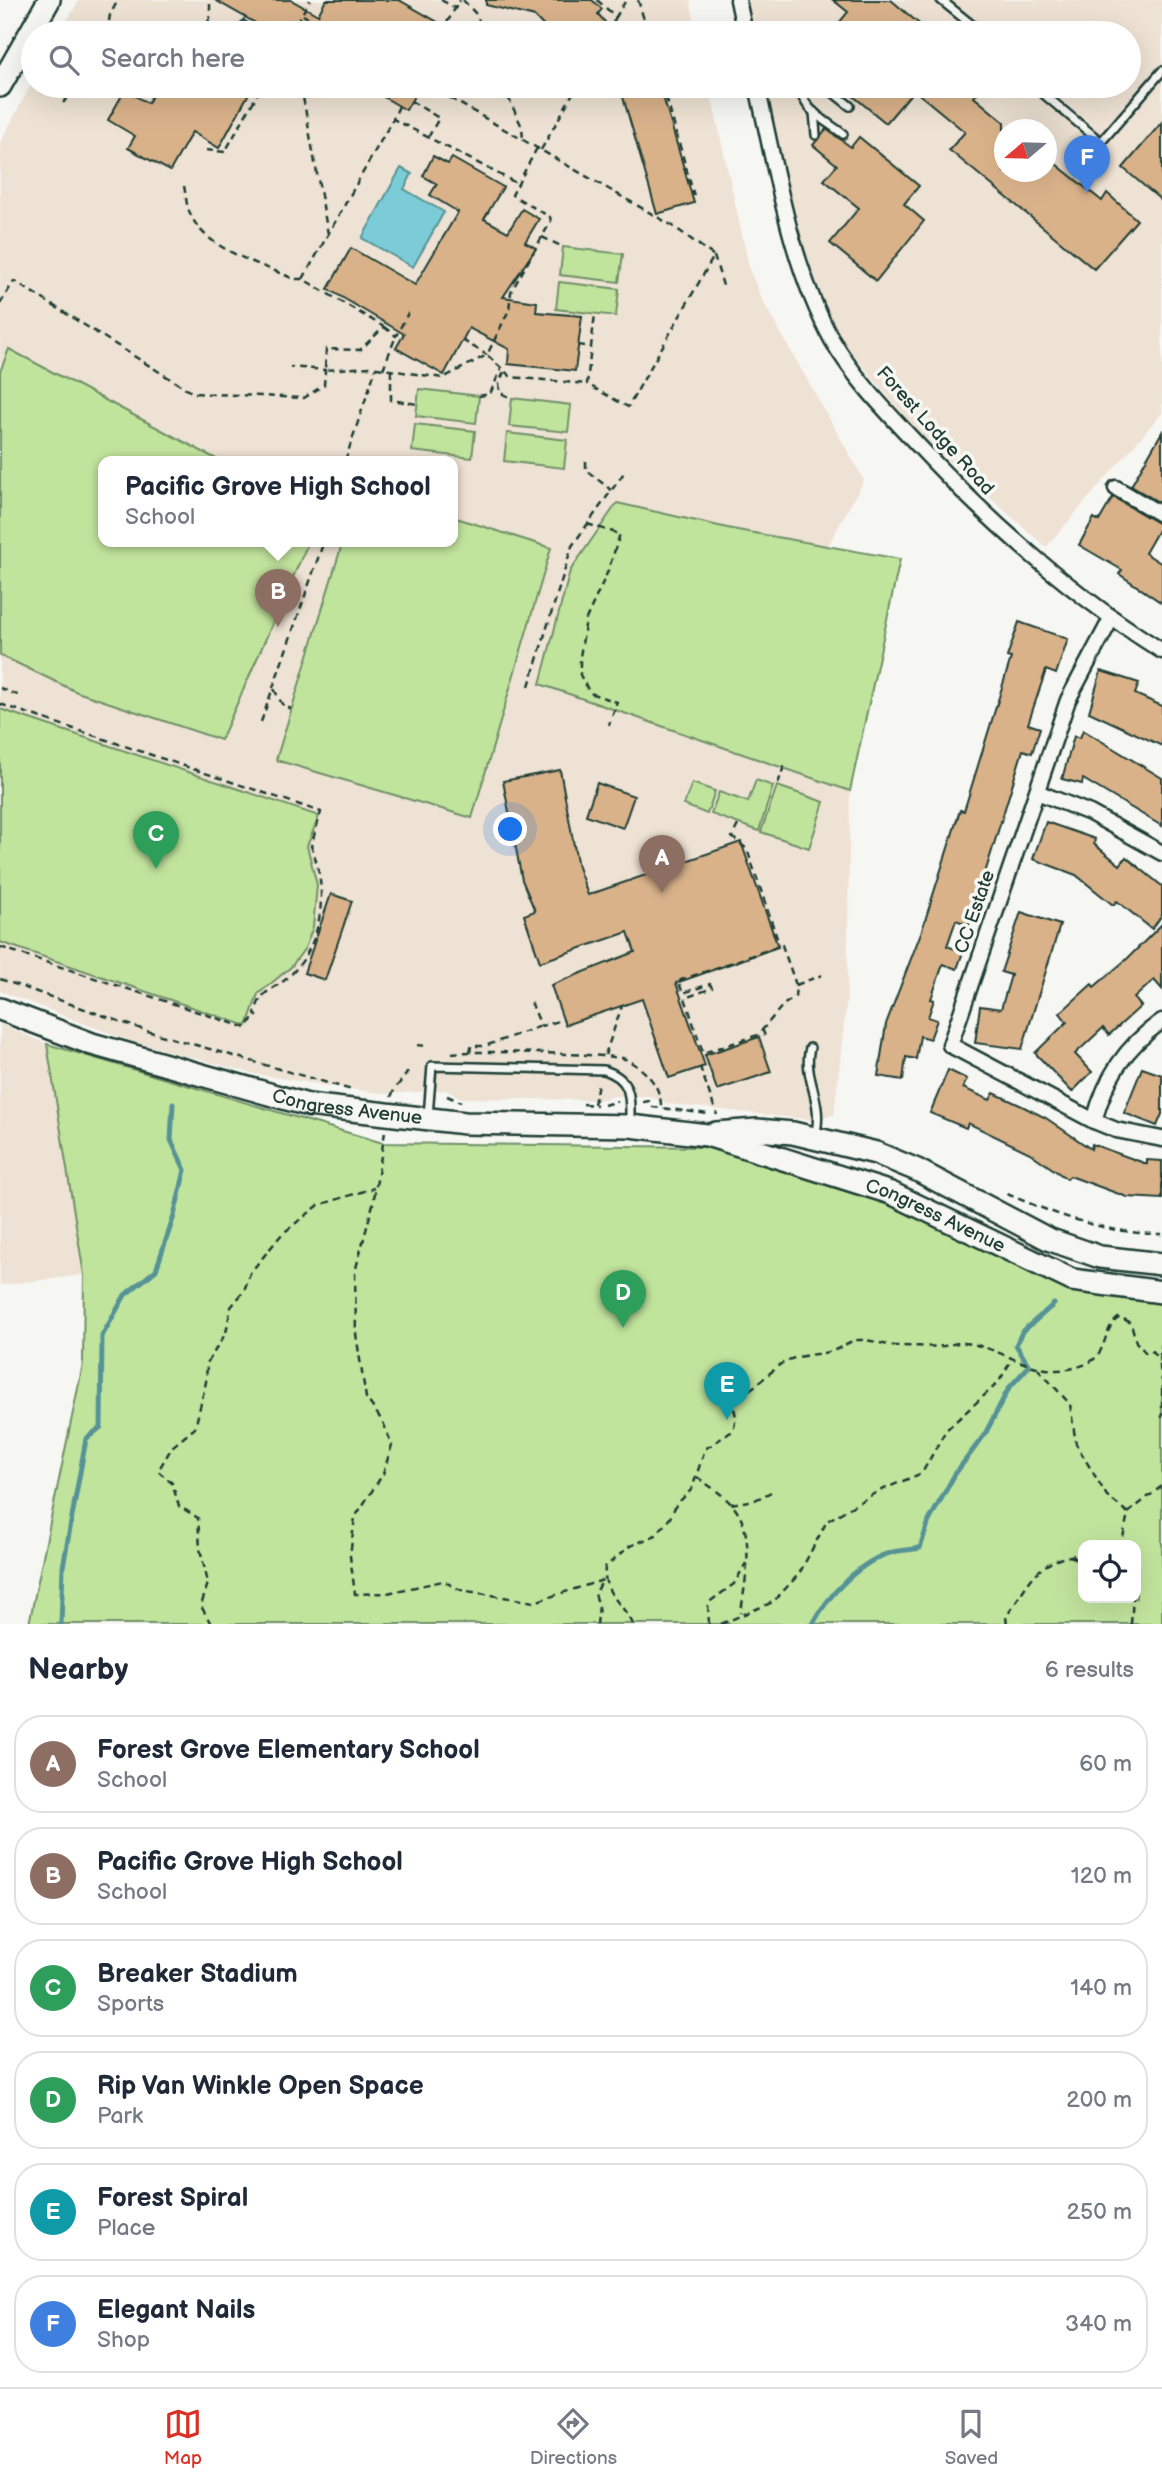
<!DOCTYPE html>
<style>
body{margin:0;font-family:"Balsamiq Sans",sans-serif;background:#f2f2f3;color:#1f2937}
.controls{position:absolute;right:21px;bottom:21px;display:grid;overflow:hidden;border-radius:14px;box-shadow:0 7px 28px #0002}
.controls button{width:63px;height:63px;display:grid;place-items:center;padding:0;border:0;border-bottom:2px solid #e0e1e3;background:#fff;color:#1f2937;font:35px sans-serif}
.compass{position:absolute;left:994px;top:119px;width:63px;height:63px;border-radius:50%;background:#fff;box-shadow:0 7px 28px #0002;rotate:251deg}
.you{position:absolute;left:511px;top:830px;width:24px;height:24px;margin:-18px;border:5px solid #fff;border-radius:50%;background:#1a73e8;box-shadow:0 0 0 10px #1a73e833}
.badge{display:grid;place-items:center;width:46px;height:46px;border-radius:50%;background:#d93025;color:#fff;font-size:23px;font-weight:700}
.pin{position:absolute;translate:-50% -58px;filter:drop-shadow(0 2px 4px #0008)}
.pin::after{content:'';position:absolute;top:37px;width:24px;height:21px;background:inherit;clip-path:polygon(0 0,100% 0,50% 100%)}
.popup{position:absolute;left:98px;top:456px;width:360px;height:91px;box-sizing:border-box;display:grid;place-content:center;border-radius:14px;background:#fff;filter:drop-shadow(0 2px 5px #0005);font-size:23px;white-space:nowrap;color:#747a83}
.popup b{font-size:26px;color:#1f2937}
.popup::after{content:'';position:absolute;left:50%;top:100%;margin-left:-14px;border:14px solid transparent;border-top-color:#fff}
.list{margin:0;padding:0;list-style:none}
h2{display:flex;justify-content:space-between;align-items:center;height:91px;margin:0;padding:0 28px;font-size:30px}
h2 small{font-size:23px;font-weight:400;color:#747a83}
.list li{display:grid;grid-template-columns:46px 1fr auto;gap:21px;align-items:center;box-sizing:border-box;height:98px;margin:0 14px 14px;padding:0 14px;border:2px solid #e0e1e3;border-radius:28px}
.list b{display:block;font-size:26px;white-space:nowrap}
.list p{margin:0;font-size:23px;white-space:nowrap;color:#747a83}
.list em{font-size:23px;font-style:normal;color:#747a83}
.icon{flex:none;width:38px;height:38px;fill:none;stroke:currentColor;stroke-width:2;stroke-linecap:round;stroke-linejoin:round}
.map{position:relative;flex:none;width:1162px;height:1624px;overflow:hidden}
.search{position:absolute;background:#fff;box-shadow:0 7px 28px #0002;left:21px;right:21px;top:21px;height:77px;display:flex;align-items:center;gap:18px;box-sizing:border-box;padding:0 24px;border-radius:38px;color:#747a83;font-size:26px}
.sheet{height:763px;background:#fff}
nav{display:flex;justify-content:space-around;align-items:center;box-sizing:border-box;height:98px;border-top:2px solid #e0e1e3;background:#fff;font-size:19px;color:#747a83}
nav a{display:grid;justify-items:center;gap:4px}
nav .on{color:#d93025}
.map>svg:first-child{display:block}
</style>
<div class="map">
<svg width="1162" height="1624" viewBox="0 0 1162 1624">
<rect width="100%" height="100%" fill="#f6f6f2"/>
<filter id="ink" filterUnits="userSpaceOnUse"><feTurbulence type="fractalNoise" baseFrequency=".0143" numOctaves="2"/><feDisplacementMap in="SourceGraphic" scale="14" xChannelSelector="R" yChannelSelector="G"/><feConvolveMatrix kernelMatrix="1 2 1 2 8 2 1 2 1" color-interpolation-filters="sRGB"/></filter>
<g filter="url(#ink)">
<!-- built -->
<g fill="#ede2d3" fill-rule="evenodd">
<polygon points="79,0 690,0 697,33 60,33"/>
<path d="M746,0H1162V413L1046,547L921,437L833,330L788,202L765,86H1129V33H754ZM1004,130H1046V172H1004Z"/>
<path d="M33,81V86H709L750,271L763,302L864,480L827,547L900,559L850,791L847,996L834,1115L812,1120L668,1104L649,1096H614L599,1100L462,1098L445,1090L386,1094L330,1086L255,1074L127,1040L0,991V143ZM103,461H453V541H103Z"/>
<polygon points="0,1024 47,1044 84,1275 0,1285"/>
</g>
<!-- green -->
<g fill="#c1e49d" stroke="#709068" stroke-width="2" fill-rule="evenodd">
<polygon points="563,247 623,254 619,282 560,275"/>
<polygon points="559,282 619,289 616,316 556,309"/>
<polygon points="9,349 220,461 103,461 103,541 309,541 221,740 77,692 0,655 0,372"/>
<polygon points="419,389 479,396 476,423 416,416"/>
<polygon points="512,398 571,405 568,432 509,426"/>
<polygon points="415,424 475,431 472,458 412,451"/>
<polygon points="507,433 567,440 564,468 504,461"/>
<polygon points="617,503 732,529 900,559 850,791 540,684 570,571"/>
<polygon points="453,517 551,548 472,818 276,760 343,541 453,541"/>
<polygon points="0,709 319,816 307,846 317,885 313,927 305,948 291,967 258,994 247,1026 0,942"/>
<polygon points="756,780 773,786 759,831 711,814 719,792 748,802"/>
<polygon points="692,783 715,791 707,814 684,805"/>
<polygon points="777,786 824,802 809,848 761,832"/>
<path d="M47,1044L383,1143L705,1147L823,1173L1047,1271L1162,1292V1624H29L83,1364L84,1275ZM1083,1545H1136V1598H1083Z"/>
</g>
<!-- water -->
<polygon fill="#7cccd7" stroke="#579396" stroke-width="2" points="401,168 412,174 404,189 444,212 413,267 362,238"/>
<g fill="none" stroke-linecap="round" stroke-linejoin="round">
<!-- stream -->
<g stroke="#579396" stroke-width="5">
<polyline points="61,1624 63,1567 86,1439 101,1427 102,1336 125,1295 156,1270 174,1216 185,1170 171,1140 173,1104"/>
<path d="M813,1624C827,1596 861,1560 893,1552C901,1550 911,1550 920,1548L929,1521L955,1474L985,1434L1009,1388L1029,1366L1016,1345L1022,1332L1054,1304"/>
</g>
</g>
<!-- building -->
<g fill="#d9b28a" stroke="#1f3d34" stroke-width="2">
<polygon points="215,0 291,0 318,15 326,0 399,0 441,24 436,33 273,33"/>
<polygon points="486,0 592,0 602,9 598,14 605,22 598,33 550,33 535,17 486,5"/>
<polygon points="833,0 891,0 930,33 831,33 848,12"/>
<polygon points="157,86 253,86 219,148 192,132 170,171 128,148 135,136 108,120 125,90 148,103"/>
<polygon points="365,86 420,86 406,110"/>
<polygon points="624,86 660,86 694,203 657,214 623,97 627,96"/>
<polygon points="841,86 983,86 974,97 1004,122 1004,172 1046,172 1046,156 1102,201 1107,193 1137,220 1094,269 949,150 965,132 914,90 886,123"/>
<polygon points="1162,122 1162,201 1123,168"/>
<polygon points="826,129 851,147 859,137 919,186 904,204 924,221 876,281 830,243 859,208 824,180 837,165 813,145"/>
<polygon points="433,156 448,164 452,158 503,187 484,219 508,232 522,209 539,219 525,242 536,248 503,297 537,302 536,312 582,316 575,371 508,364 509,349 469,328 444,375 396,348 404,334 328,289 351,248 415,285 458,212 430,195 437,184 423,176"/>
<polygon points="1162,432 1162,504 1131,486"/>
<polygon points="1113,497 1161,525 1145,553 1162,564 1162,603 1119,574 1122,570 1079,545 1094,518 1099,521"/>
<polygon points="1019,622 1068,639 1056,674 1046,670 1028,724 1040,728 1032,753 1023,750 969,925 956,920 947,946 963,952 957,969 943,964 931,999 934,1000 928,1017 937,1020 930,1039 920,1036 916,1059 906,1057 903,1080 878,1076 886,1024 922,930 960,810 964,811 1011,658 1007,657"/>
<polygon points="1101,671 1139,683 1135,694 1162,706 1162,746 1089,712"/>
<polygon points="1083,730 1162,778 1162,826 1083,779 1082,784 1062,779 1074,736 1080,738"/>
<polygon points="560,770 578,867 588,895 741,842 778,947 676,983 705,1066 669,1078 642,999 565,1025 551,985 635,952 628,932 540,962 524,915 535,911 522,880 503,781"/>
<polygon points="597,783 634,796 623,828 586,815"/>
<polygon points="1046,822 1095,839 1094,844 1120,865 1126,857 1162,886 1162,915 1152,929 1117,901 1113,905 1076,875 1033,859"/>
<polygon points="331,894 352,901 325,980 304,973"/>
<polygon points="1021,912 1060,925 1022,1049 975,1043 980,1006 1001,1009 1011,975 1001,972"/>
<polygon points="1162,924 1162,989 1154,980 1134,998 1141,1006 1109,1035 1103,1028 1075,1054 1092,1072 1072,1092 1035,1053 1067,1022 1060,1013 1092,984 1094,987 1128,958"/>
<polygon points="759,1037 771,1072 717,1090 705,1055"/>
<polygon points="1142,1068 1162,1075 1162,1114 1157,1126 1124,1113"/>
<polygon points="948,1070 967,1079 963,1088 990,1100 994,1093 1022,1106 1046,1118 1091,1149 1092,1144 1147,1164 1147,1160 1162,1161 1162,1199 1127,1197 1070,1176 1067,1179 1030,1153 968,1123 966,1128 930,1113"/>
</g>
<g fill="none" stroke-linecap="round" stroke-linejoin="round">
<defs>
<g id="lane">
<polyline points="941,0 982,33"/>
<path d="M800,86C802,110 825,120 843,134"/>
<polyline points="825,86 850,106"/>
<polyline points="1034,86 1101,142 1162,71"/>
<polyline points="814,112 816,135"/>
<path d="M810,1048C802,1078 825,1101 815,1136"/>
<path d="M428,1116L432,1066L604,1070C632,1079 630,1096 630,1122"/>
</g>
<g id="street">
<polyline points="738,0 745,33"/>
<path d="M757,86C776,170 790,263 832,340C854,378 886,411 916,443C990,523 1069,593 1162,651"/>
<polyline points="1116,488 1162,515"/>
<polyline points="1111,619 1068,700 950,1045 1094,1121 1116,1130 1162,1139"/>
<polyline points="1037,792 1090,813 1162,853"/>
<path d="M1094,1121C1106,1077 1125,1047 1162,1021"/>
</g>
<g id="secondary">
<polyline points="0,86 49,0"/>
<path id="s1" d="M0,1009L92,1044L308,1105L465,1123L630,1126L707,1135L891,1193L1072,1280L1162,1292"/>
<polyline points="716,1133 757,1130 793,1133 876,1153 917,1170 1048,1239 1100,1257 1162,1264"/>
</g>
</defs>
<!-- lane casing -->
<use href="#lane" stroke="#1f3d34" stroke-width="12"/>
<!-- street casing -->
<use href="#street" stroke="#1f3d34" stroke-width="19"/>
<!-- secondary casing -->
<use href="#secondary" stroke="#1f3d34" stroke-width="26"/>
<!-- path -->
<g stroke="#1f3d34" stroke-width="2.5" stroke-dasharray="7 5" stroke-linecap="butt">
<polyline points="441,0 456,8"/>
<polyline points="463,0 476,14 484,33"/>
<polyline points="597,0 616,17 626,0"/>
<polyline points="638,0 648,33"/>
<polyline points="303,15 315,22"/>
<polyline points="244,21 264,33"/>
<polyline points="107,33 110,15 118,0"/>
<polyline points="178,33 185,23 201,33"/>
<polyline points="202,33 210,18 210,0"/>
<polyline points="232,33 246,17"/>
<polyline points="291,33 310,0"/>
<polyline points="441,33 460,0"/>
<polyline points="607,33 616,17"/>
<polyline points="301,86 328,234"/>
<polyline points="429,86 673,226 714,256 628,407 587,384 591,347"/>
<polyline points="503,86 522,127 523,140"/>
<polyline points="663,86 694,196"/>
<polyline points="411,101 439,118 429,136"/>
<polyline points="63,103 77,86"/>
<polyline points="399,106 393,119 518,184"/>
<polyline points="537,148 512,195 550,217 551,221 511,292 509,310 487,355 511,377 587,384"/>
<polyline points="206,150 225,152 262,86"/>
<polyline points="541,150 577,86"/>
<path d="M184,186C186,195 186,205 190,213C204,250 262,264 294,279H303L384,327L360,350L326,349L325,370L370,367L443,378L487,355"/>
<polyline points="542,237 563,247"/>
<polyline points="714,256 724,289"/>
<polyline points="303,279 393,119"/>
<polyline points="0,304 14,281 193,393 304,398 324,385 325,370 290,367"/>
<polyline points="384,327 396,336 408,313"/>
<polyline points="462,340 487,355"/>
<polyline points="578,345 591,347 595,314"/>
<polyline points="383,369 396,336"/>
<polyline points="391,370 391,400 418,404"/>
<polyline points="504,372 499,383 500,393 512,398"/>
<polyline points="479,396 490,394 501,369"/>
<polyline points="345,461 376,368"/>
<polyline points="586,461 586,470 611,490"/>
<polyline points="587,524 620,534 608,571 586,619 580,657 580,675 590,693 617,702 609,725"/>
<polyline points="529,686 572,546 626,470"/>
<polyline points="0,688 20,696"/>
<polyline points="274,689 282,704 291,709"/>
<path d="M0,704L321,812L311,846C329,890 324,947 285,980C268,993 260,991 255,1014L258,1017"/>
<polyline points="261,722 324,541"/>
<polyline points="778,784 784,766"/>
<polyline points="738,825 732,837 747,849 779,944"/>
<polygon points="782,945 796,985 795,997 783,1005 758,1035 703,1053 685,998 712,988 710,984 683,993 678,981"/>
<polyline points="0,947 247,1028 255,1014"/>
<polyline points="0,979 147,1031 352,1090"/>
<polyline points="796,985 822,975"/>
<polyline points="531,1002 541,1026 563,1020"/>
<polyline points="762,1029 766,1038"/>
<polyline points="417,1045 426,1046"/>
<path d="M452,1053C468,1050 614,1054 625,1059C644,1068 662,1086 661,1108"/>
<polyline points="470,1053 471,1046 485,1046 541,1026"/>
<polyline points="605,1055 622,1006"/>
<polyline points="700,1067 717,1115"/>
<polyline points="447,1096 461,1102"/>
<path d="M391,1097C395,1085 405,1080 409,1068"/>
<polyline points="643,1102 649,1101 653,1107 709,1114"/>
<polyline points="583,1104 597,1105"/>
<polyline points="594,1104 598,1083"/>
<polyline points="604,1105 617,1101"/>
<polyline points="385,1132 373,1204 355,1272 356,1334 366,1398 383,1422 392,1445 383,1474 355,1517 350,1556 355,1594 387,1593 443,1581 461,1590 534,1602 603,1580 595,1594 599,1606 597,1624"/>
<path d="M1007,1194C1057,1215 1107,1234 1162,1234"/>
<polyline points="1162,1341 1159,1361 1162,1381"/>
<polyline points="1038,1369 1070,1404 1076,1444 1107,1496 1128,1513"/>
<polyline points="1162,1389 1162,1418"/>
<path d="M697,1477C709,1486 723,1494 732,1505C757,1532 745,1579 741,1613"/>
<polyline points="731,1504 755,1500 771,1492"/>
<polyline points="1117,1545 1122,1543 1128,1513 1162,1486"/>
<polyline points="1070,1556 1083,1561"/>
<polyline points="211,1624 201,1606 208,1583 200,1549 198,1518 179,1506 172,1483 158,1471 172,1447 195,1428 206,1382 207,1363 226,1333 231,1307 244,1291 250,1273 282,1234 319,1205 374,1188"/>
<path d="M633,1624C623,1603 602,1594 605,1567L630,1546L656,1535L670,1518L676,1505L692,1489L705,1449L731,1432L734,1427L736,1416L732,1401C743,1397 768,1375 778,1366C792,1355 813,1355 829,1352C839,1350 849,1340 858,1340C870,1339 883,1345 895,1346C911,1346 928,1347 944,1346C950,1345 958,1342 965,1343C1007,1348 1040,1385 1088,1363C1108,1354 1102,1327 1120,1317L1131,1323L1136,1342L1146,1353L1152,1351L1159,1361"/>
<polyline points="709,1624 708,1603 734,1584 746,1563"/>
<polyline points="721,1624 773,1602 799,1574 827,1521 877,1492 922,1473 946,1430 998,1383 1011,1361"/>
<path d="M1007,1624L1006,1617C1031,1580 1036,1559 1083,1554"/>
<polyline points="1131,1624 1133,1598"/>
</g>
<!-- lane -->
<use href="#lane" stroke="#f6f6f2" stroke-width="7"/>
<!-- street -->
<use href="#street" stroke="#f6f6f2" stroke-width="14"/>
<!-- secondary -->
<use href="#secondary" stroke="#f6f6f2" stroke-width="21"/>
</g>
</g>
<g text-anchor="middle" dominant-baseline="central" stroke-width="7" stroke-linejoin="round" paint-order="stroke">
<!-- street labels -->
<g font-size="19" fill="#1f3d34" stroke="#f6f6f2">
<text transform="translate(935 431) rotate(48)">Forest Lodge Road</text>
<text transform="translate(975 912) rotate(-71)">CC Estate</text>
<text stroke="none"><textPath href="#s1" startOffset="362">Congress Avenue</textPath></text>
<text stroke="none"><textPath href="#s1" startOffset="966">Congress Avenue</textPath></text>
</g>
</g>
</svg>
<div class="controls">
<button><svg class="icon" aria-label="locate" viewBox="0 0 24 24"><circle cx="12" cy="12" r="6"/><path d="M12 2v4M12 18v4M2 12h4M18 12h4"/></svg></button>
</div>
<svg class="compass" viewBox="-18 -18 36 36"><path d="M0-13l5 13h-10z" fill="#e53935"/><path d="M0 13l5-13h-10z" fill="#747a83"/></svg>
<div class="you"></div>
<div class="pin badge" style="left:662px;top:893px;background:#8d6e63">A</div>
<div class="pin badge" style="left:278px;top:627px;background:#8d6e63">B</div>
<div class="popup"><b>Pacific Grove High School</b>School</div>
<div class="pin badge" style="left:156px;top:869px;background:#2e9e5b">C</div>
<div class="pin badge" style="left:623px;top:1328px;background:#2e9e5b">D</div>
<div class="pin badge" style="left:727px;top:1420px;background:#0f9aa8">E</div>
<div class="pin badge" style="left:1087px;top:193px;background:#3f7fe0">F</div>
<div class="search"><svg class="icon" aria-label="search" viewBox="0 0 24 24"><circle cx="10" cy="10" r="6"/><path d="M15 15l6 6"/></svg>Search here</div>
</div>
<section class="sheet">
<h2>Nearby<small>6 results</small></h2>
<ul class="list">
<li><span class="badge" style="background:#8d6e63">A</span><div><b>Forest Grove Elementary School</b><p>School</p></div><em>60 m</em></li>
<li><span class="badge" style="background:#8d6e63">B</span><div><b>Pacific Grove High School</b><p>School</p></div><em>120 m</em></li>
<li><span class="badge" style="background:#2e9e5b">C</span><div><b>Breaker Stadium</b><p>Sports</p></div><em>140 m</em></li>
<li><span class="badge" style="background:#2e9e5b">D</span><div><b>Rip Van Winkle Open Space</b><p>Park</p></div><em>200 m</em></li>
<li><span class="badge" style="background:#0f9aa8">E</span><div><b>Forest Spiral</b><p>Place</p></div><em>250 m</em></li>
<li><span class="badge" style="background:#3f7fe0">F</span><div><b>Elegant Nails</b><p>Shop</p></div><em>340 m</em></li>
</ul>
</section>
<nav>
<a class="on"><svg class="icon" aria-label="map" viewBox="0 0 24 24"><path d="M3 6l6-2 6 2 6-2v14l-6 2-6-2-6 2zM9 4v14M15 6v14"/></svg>Map</a>
<a><svg class="icon" aria-label="directions" viewBox="0 0 24 24"><path d="M12 3l9 9-9 9-9-9zM9 14v-3h6M13 9l2 2-2 2"/></svg>Directions</a>
<a><svg class="icon" aria-label="saved" viewBox="0 0 24 24"><path d="M7 4h10v16l-5-4-5 4z"/></svg>Saved</a>
</nav>
